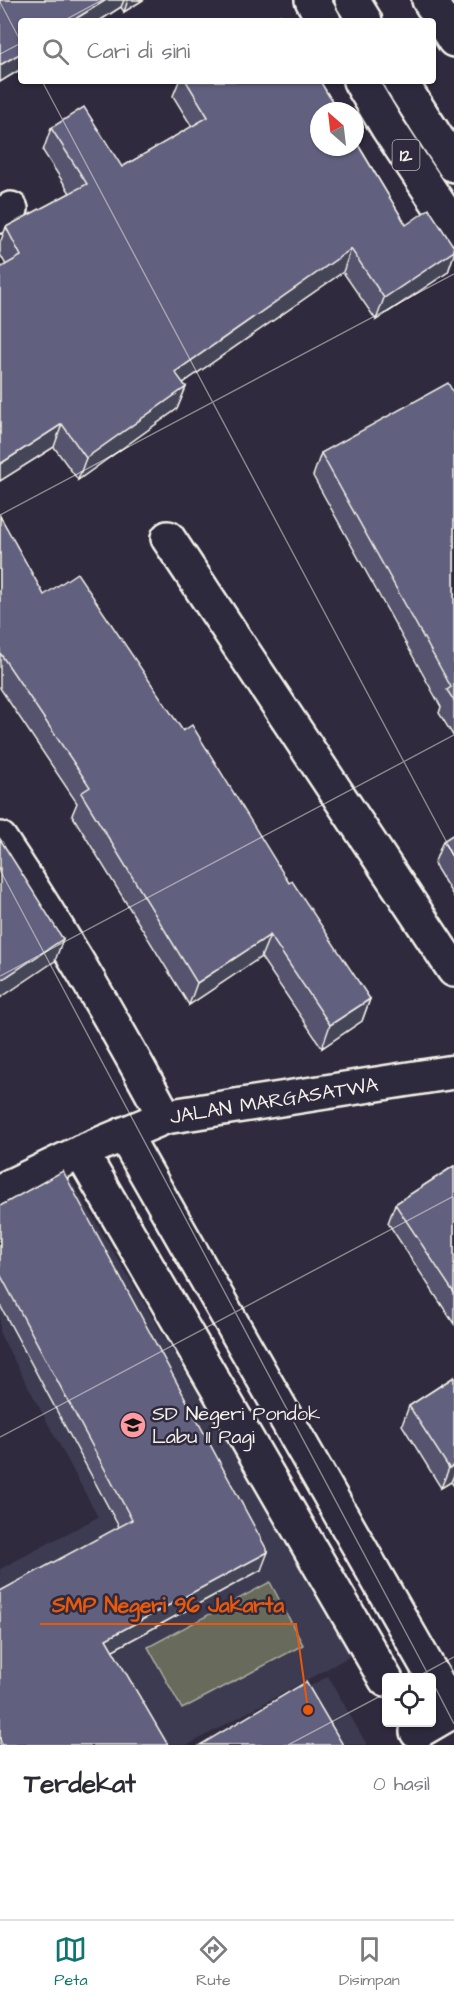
<!DOCTYPE html>
<html lang="id">
<style>
body{margin:0;font-family:"Architects Daughter",sans-serif;background:#f7f7f7;color:#2b2b33}
.controls{position:absolute;right:18px;bottom:18px;display:grid;overflow:hidden;border-radius:6px;box-shadow:0 2px 4px #0004}
.controls button{width:54px;height:54px;display:grid;place-items:center;padding:0;border:0;border-bottom:2px solid #e1e1e2;background:#fff;color:#2b2b33;font:30px sans-serif}
.compass{position:absolute;left:310px;top:102px;width:54px;height:54px;border-radius:50%;background:#fff;box-shadow:0 2px 4px #0004;rotate:332deg}
.list{margin:0;padding:0;list-style:none}
h2{display:flex;justify-content:space-between;align-items:center;height:78px;margin:0;padding:0 24px;font-size:26px}
h2 small{font-size:20px;font-weight:400;color:#7c7c81}
.icon{flex:none;width:33px;height:33px;fill:none;stroke:currentColor;stroke-width:2;stroke-linecap:round;stroke-linejoin:round}
.map{position:relative;flex:none;width:454px;height:1745px;overflow:hidden}
.search{position:absolute;background:#fff;box-shadow:0 2px 4px #0004;left:18px;right:18px;top:18px;height:66px;display:flex;align-items:center;gap:15px;box-sizing:border-box;padding:0 21px;border-radius:6px;color:#7c7c81;font-size:22px}
.sheet{height:174px;background:#fff}
nav{display:flex;justify-content:space-around;align-items:center;box-sizing:border-box;height:84px;border-top:2px solid #e1e1e2;background:#fff;font-size:16px;color:#7c7c81}
nav a{display:grid;justify-items:center;gap:3px}
nav .on{color:#0f766e}
.map>svg:first-child{display:block}
</style>
<div class="map">
<svg width="454" height="1745" viewBox="0 0 454 1745">
<rect width="100%" height="100%" fill="#2f2a3d"/>
<filter id="ink" filterUnits="userSpaceOnUse"><feTurbulence type="fractalNoise" baseFrequency=".0167" numOctaves="2"/><feDisplacementMap in="SourceGraphic" scale="12" xChannelSelector="R" yChannelSelector="G"/><feConvolveMatrix kernelMatrix="1 2 1 2 8 2 1 2 1" color-interpolation-filters="sRGB"/></filter>
<g filter="url(#ink)">
<!-- built -->
<g fill="#3e3a51">
<polygon points="67,1174 354,1654 188,1745 8,1745 0,1730 0,1569 98,1517 0,1334 0,1208"/>
<polygon points="328,1676 367,1745 207,1745"/>
</g>
<!-- green -->
<polygon fill="#686a5b" stroke="#aeaea2" stroke-width="1.5" points="270,1582 303,1645 182,1709 148,1647"/>
<g fill="none" stroke-linecap="round" stroke-linejoin="round">
<defs>
<g id="street">
<polyline points="0,216 11,209"/>
<polyline points="168,538 454,970"/>
<path d="M0,839C60,929 114,1022 165,1117"/>
<polyline points="124,1134 454,1713"/>
<polyline points="81,1152 386,1680"/>
<polyline points="417,1732 453,1711"/>
</g>
<g id="secondary">
<polyline points="352,0 365,21"/>
<polyline points="429,0 454,40"/>
<polyline points="400,81 454,165"/>
<polyline points="0,1191 81,1152 165,1117 454,1072"/>
</g>
<g id="highway">
<polyline points="312,0 324,21"/>
<polyline points="360,81 388,128 454,227"/>
</g>
</defs>
<!-- street casing -->
<use href="#street" stroke="#f4f1e8" stroke-width="38"/>
<!-- secondary casing -->
<use href="#secondary" stroke="#f4f1e8" stroke-width="38"/>
<!-- highway casing -->
<use href="#highway" stroke="#f4f1e8" stroke-width="38"/>
<!-- street -->
<use href="#street" stroke="#2f2a3d" stroke-width="33"/>
<!-- secondary -->
<use href="#secondary" stroke="#2f2a3d" stroke-width="33"/>
<!-- highway -->
<use href="#highway" stroke="#2f2a3d" stroke-width="33"/>
</g>
<!-- wall -->
<g fill="#54536d" stroke="#f4f1e8" stroke-width="1.5">
<polygon points="0,0 143,0 124,12 121,7 99,21 21,21 21,69 0,82"/>
<polygon points="179,81 320,81 406,225 454,247 454,254 448,272 376,320 343,272 183,383 186,387 177,409 78,480 54,447 0,481 0,268 6,265 0,254 0,243 6,227 70,193 43,151 51,128 122,167 192,127 173,96"/>
<polygon points="454,394 454,737 439,713 441,707 313,476 321,453"/>
<polygon points="0,516 44,595 183,731 370,999 362,1021 322,1048 261,957 189,1005 72,815 77,803 0,688"/>
<polygon points="454,834 454,897 434,864 443,841"/>
<polygon points="454,1166 454,1324 388,1223 395,1204"/>
<polygon points="0,1206 261,1570 113,1650 0,1745 119,1527 0,1305"/>
<polygon points="454,1377 454,1486 451,1482 441,1488 402,1425 409,1406"/>
</g>
<!-- shaded-wall -->
<g fill="#454459" stroke="#f4f1e8" stroke-width="1.5">
<polygon points="106,0 124,0 121,7 99,21 72,21"/>
<polygon points="128,0 143,0 124,12"/>
<polygon points="21,53 21,69 0,82 0,65"/>
<polygon points="351,249 343,272 167,394 175,372"/>
<polygon points="454,251 454,254 448,272 376,320 384,298"/>
<polygon points="186,387 177,409 78,480 86,458"/>
<polygon points="62,424 54,447 0,481 0,464"/>
<polygon points="270,935 261,957 189,1005 197,983"/>
<polygon points="63,939 55,961 0,998 0,981"/>
<polygon points="370,999 362,1021 322,1048 330,1025"/>
<polygon points="454,1465 454,1475 451,1482 441,1488 449,1468"/>
<polygon points="268,1552 261,1570 100,1657 106,1639"/>
</g>
<!-- building -->
<g fill="#62617f" stroke="#f4f1e8" stroke-width="1.5">
<polygon points="0,0 106,0 72,21 21,21 21,53 0,65"/>
<polygon points="280,15 284,21 270,21"/>
<polygon points="186,81 320,81 338,111 319,111 319,147 355,147 355,140 406,225 429,209 454,247 454,251 384,298 351,249 175,372 186,387 86,458 62,424 0,464 0,268 21,256 6,227 87,184 51,128 84,107 122,167 208,117"/>
<polygon points="448,383 454,394 454,701 447,690 451,687 321,453"/>
<polygon points="0,516 44,595 77,573 183,731 192,725 289,883 292,881 370,999 330,1025 270,935 197,983 81,793 90,787 0,653"/>
<polygon points="454,834 454,860 443,841"/>
<polygon points="0,839 63,939 0,981"/>
<polygon points="454,1166 454,1293 395,1204"/>
<polygon points="63,1171 268,1552 106,1639 168,1745 0,1745 0,1591 132,1520 0,1274 0,1206"/>
<polygon points="454,1377 454,1465 449,1468 409,1406"/>
<polygon points="306,1682 343,1745 200,1745"/>
</g>
</g>
<!-- ticks -->
<path fill="none" stroke="#f4f1e8" stroke-width="1.5" stroke-opacity="0.45" d="M0,2L21,42M63,21L102,0M0,54L21,43M42,81L454,856M0,515L454,274M0,870L430,1678M0,976L454,735M0,1437L454,1196M415,1678L454,1657M432,1681L454,1724M0,1737L4,1745M288,1745L386,1693"/>
<!-- icons -->
<defs>
<symbol id="school-disc" viewBox="-11 -11 22 22"><circle r="9.5" fill="#ff9aa2" stroke="#2f2a3d"/><path d="M0-5L7-2L0 1L-7-2ZM-4 1L0 2.5L4 1V4Q0 6-4 4Z" fill="#111"/></symbol>
</defs>
<g fill-rule="evenodd">
<use href="#school-disc" x="118" y="1410" width="30" height="30"/>
</g>
<g text-anchor="middle" dominant-baseline="central" stroke-width="5" stroke-linejoin="round" paint-order="stroke">
<!-- shield labels -->
<rect fill="#2f2a3d" stroke="#b9b5b5" stroke-width="1.5" x="392.5" y="140" width="27" height="30" rx="4.5"/>
<g font-size="18" font-weight="bold" fill="#f4f1e8">
<text x="406" y="155">12</text>
</g>
<!-- street labels -->
<g font-size="20" fill="#f4f1e8" stroke="#2f2a3d">
<text transform="translate(274 1101) rotate(-9)">JALAN MARGASATWA</text>
</g>
<!-- poi labels -->
<g font-size="20" fill="#f4f1e8" stroke="#2f2a3d" text-anchor="start">
<text x="152" y="1414">SD Negeri Pondok<tspan x="152" dy="23">Labu 11 Pagi</tspan></text>
</g>
</g>
<!-- callouts -->
<path fill="none" stroke="#e8590c" stroke-width="2" d="M308 1710L296 1624H40"/>
<circle fill="#e8590c" stroke="#2f2a3d" stroke-width="2" cx="308" cy="1710" r="6"/>
<g font-size="21" text-anchor="middle" font-weight="bold" fill="#e8590c" stroke="#2f2a3d" stroke-width="5" stroke-linejoin="round" paint-order="stroke">
<text x="168" y="1612">SMP Negeri 96 Jakarta</text>
</g>
</svg>
<div class="controls">
<button><svg class="icon" aria-label="locate" viewBox="0 0 24 24"><circle cx="12" cy="12" r="6"/><path d="M12 2v4M12 18v4M2 12h4M18 12h4"/></svg></button>
</div>
<svg class="compass" viewBox="-18 -18 36 36"><path d="M0-13l5 13h-10z" fill="#e53935"/><path d="M0 13l5-13h-10z" fill="#7c7c81"/></svg>
<div class="search"><svg class="icon" aria-label="search" viewBox="0 0 24 24"><circle cx="10" cy="10" r="6"/><path d="M15 15l6 6"/></svg>Cari di sini</div>
</div>
<section class="sheet">
<h2>Terdekat<small>0 hasil</small></h2>
<ul class="list">
</ul>
</section>
<nav>
<a class="on"><svg class="icon" aria-label="map" viewBox="0 0 24 24"><path d="M3 6l6-2 6 2 6-2v14l-6 2-6-2-6 2zM9 4v14M15 6v14"/></svg>Peta</a>
<a><svg class="icon" aria-label="directions" viewBox="0 0 24 24"><path d="M12 3l9 9-9 9-9-9zM9 14v-3h6M13 9l2 2-2 2"/></svg>Rute</a>
<a><svg class="icon" aria-label="saved" viewBox="0 0 24 24"><path d="M7 4h10v16l-5-4-5 4z"/></svg>Disimpan</a>
</nav>
